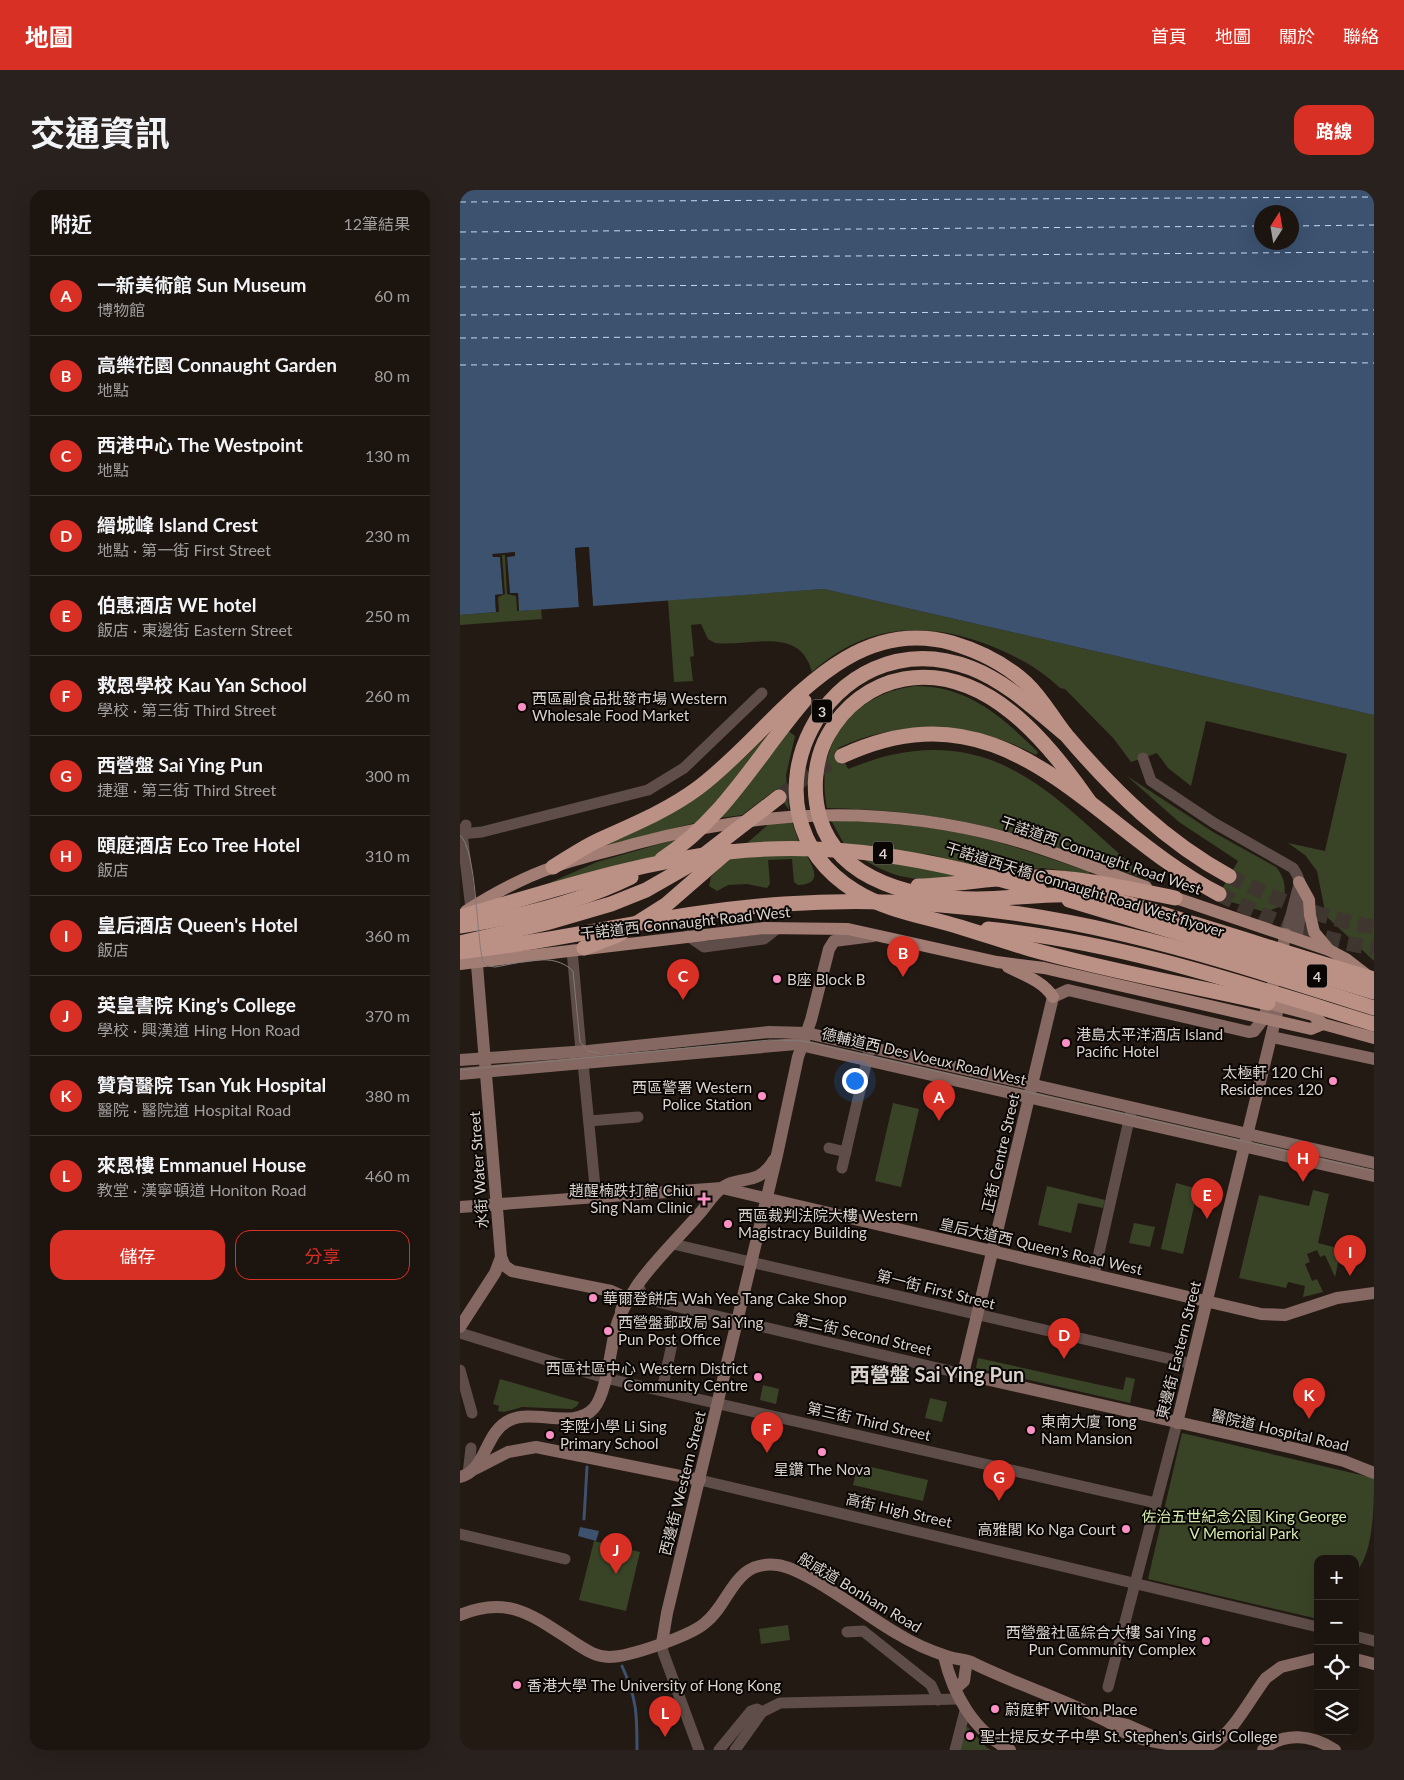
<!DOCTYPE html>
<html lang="zh-TW">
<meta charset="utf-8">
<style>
body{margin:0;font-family:Lato,"Noto Sans TC",sans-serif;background:#28211d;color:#f1f3f6}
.controls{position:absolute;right:15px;bottom:15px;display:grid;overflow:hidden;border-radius:10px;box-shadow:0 5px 20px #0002}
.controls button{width:45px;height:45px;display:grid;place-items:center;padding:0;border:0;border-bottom:1px solid #39332f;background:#1b140f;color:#f1f3f6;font:25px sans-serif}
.compass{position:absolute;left:794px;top:15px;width:45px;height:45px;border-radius:50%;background:#1b140f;box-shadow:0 5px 20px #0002;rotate:11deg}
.you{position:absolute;left:394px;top:890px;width:18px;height:18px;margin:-12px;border:4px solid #fff;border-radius:50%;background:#1a73e8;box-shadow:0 0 0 8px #1a73e833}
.badge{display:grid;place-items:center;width:32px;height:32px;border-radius:50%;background:#d93025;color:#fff;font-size:16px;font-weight:700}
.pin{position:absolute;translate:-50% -41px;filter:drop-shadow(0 1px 2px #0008)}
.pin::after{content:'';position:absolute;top:26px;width:18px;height:15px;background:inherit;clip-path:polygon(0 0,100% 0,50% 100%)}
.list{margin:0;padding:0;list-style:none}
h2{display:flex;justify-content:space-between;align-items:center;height:65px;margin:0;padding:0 20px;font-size:21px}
h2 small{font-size:16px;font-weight:400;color:#a09e9e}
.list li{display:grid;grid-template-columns:32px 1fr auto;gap:15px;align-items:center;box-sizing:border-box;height:80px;padding:0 20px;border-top:1px solid #39332f}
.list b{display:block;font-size:19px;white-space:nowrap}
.list p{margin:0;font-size:16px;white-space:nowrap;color:#a09e9e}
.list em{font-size:16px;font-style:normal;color:#a09e9e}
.actions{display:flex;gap:10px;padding:15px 20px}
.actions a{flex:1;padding:11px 0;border:1px solid #d93025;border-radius:15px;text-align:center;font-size:18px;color:#d93025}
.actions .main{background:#d93025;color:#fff}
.icon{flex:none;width:28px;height:28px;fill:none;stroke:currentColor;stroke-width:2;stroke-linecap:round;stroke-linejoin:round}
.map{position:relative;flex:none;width:914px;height:1560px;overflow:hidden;border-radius:15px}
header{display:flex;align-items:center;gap:30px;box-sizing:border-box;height:70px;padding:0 25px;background:#d93025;color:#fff}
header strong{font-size:24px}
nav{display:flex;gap:28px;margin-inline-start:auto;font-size:18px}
.intro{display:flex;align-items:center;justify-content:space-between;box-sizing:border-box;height:120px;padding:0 30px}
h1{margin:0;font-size:35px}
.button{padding:12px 22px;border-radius:15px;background:#d93025;color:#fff;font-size:18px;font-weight:700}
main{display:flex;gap:30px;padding:0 30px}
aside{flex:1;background:#1b140f;border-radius:15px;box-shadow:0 5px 20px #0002}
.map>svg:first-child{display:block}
</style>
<header>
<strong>地圖</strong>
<nav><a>首頁</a><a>地圖</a><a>關於</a><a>聯絡</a></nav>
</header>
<div class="intro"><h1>交通資訊</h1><a class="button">路線</a></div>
<main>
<aside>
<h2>附近<small>12筆結果</small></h2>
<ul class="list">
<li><span class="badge">A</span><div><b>一新美術館 Sun Museum</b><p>博物館</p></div><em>60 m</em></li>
<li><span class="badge">B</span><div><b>高樂花園 Connaught Garden</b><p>地點</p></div><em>80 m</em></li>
<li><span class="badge">C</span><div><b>西港中心 The Westpoint</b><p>地點</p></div><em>130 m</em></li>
<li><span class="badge">D</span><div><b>縉城峰 Island Crest</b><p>地點 · 第一街 First Street</p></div><em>230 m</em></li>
<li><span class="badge">E</span><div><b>伯惠酒店 WE hotel</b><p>飯店 · 東邊街 Eastern Street</p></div><em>250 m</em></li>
<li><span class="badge">F</span><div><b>救恩學校 Kau Yan School</b><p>學校 · 第三街 Third Street</p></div><em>260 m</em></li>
<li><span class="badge">G</span><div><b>西營盤 Sai Ying Pun</b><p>捷運 · 第三街 Third Street</p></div><em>300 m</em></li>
<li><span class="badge">H</span><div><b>頤庭酒店 Eco Tree Hotel</b><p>飯店</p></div><em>310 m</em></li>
<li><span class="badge">I</span><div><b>皇后酒店 Queen's Hotel</b><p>飯店</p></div><em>360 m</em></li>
<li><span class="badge">J</span><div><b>英皇書院 King's College</b><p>學校 · 興漢道 Hing Hon Road</p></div><em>370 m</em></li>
<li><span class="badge">K</span><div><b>贊育醫院 Tsan Yuk Hospital</b><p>醫院 · 醫院道 Hospital Road</p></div><em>380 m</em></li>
<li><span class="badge">L</span><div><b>來恩樓 Emmanuel House</b><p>教堂 · 漢寧頓道 Honiton Road</p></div><em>460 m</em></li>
</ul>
<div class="actions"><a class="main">儲存</a><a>分享</a></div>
</aside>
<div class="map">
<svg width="914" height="1560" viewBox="0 0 914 1560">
<rect width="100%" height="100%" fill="#241a14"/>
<!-- green -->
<g fill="#394427">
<polygon points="55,362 50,404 58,403 60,421 81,419 82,429 0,435 0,425 36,422 35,405 43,404 40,367 33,367"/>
<path d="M364,399L914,525V771L866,726L857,681L845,665L828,653L865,661L887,564L746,531L731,596L708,578L697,563L671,572L654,549L605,499L600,498C578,477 554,465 526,454C462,430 404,435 352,482C340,435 291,457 255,453L248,449L241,434L231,435L234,466L230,467L233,491L214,492L208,410Z"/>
<path d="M455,496C509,496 542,527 578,562L576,565C512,531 444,528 378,558L388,579C402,574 416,568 431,565C553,538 610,627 693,692C645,675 598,656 549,642C489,626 429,619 367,618C354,555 391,504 455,496Z"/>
<polygon points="316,537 242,631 134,659 255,593 283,569"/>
<polygon points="327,540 335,546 326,585 329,620 315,600 282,625 260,628"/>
<path d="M667,586L753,642L816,677C826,689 828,705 819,717L805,722L768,711H755L778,671L719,632Z"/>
<path d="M371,630C411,632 451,634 490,641C538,650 584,666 630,682L629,684L583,678L536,682L472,665L384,654Z"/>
<polygon points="332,632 339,652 286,654 310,633"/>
<polygon points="224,647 194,668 71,701 137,672"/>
<path d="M346,664C354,679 363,694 338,695L334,692L332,669L308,670L310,694L307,698L287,694L268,695L257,701L249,696L251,687L269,668Z"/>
<path d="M400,667L509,687C463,690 441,694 400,667Z"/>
<polygon points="433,913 459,919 441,997 415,991"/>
<polygon points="716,993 738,999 723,1064 701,1059"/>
<polygon points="587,996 645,1010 643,1018 618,1013 611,1043 578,1035"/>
<polygon points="853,1000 869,1004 858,1053 881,1059 875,1087 865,1065 860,1067 857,1060 847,1064 850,1072 845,1074 852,1091 857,1089 863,1102 843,1107 845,1096 828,1092 826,1098 779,1088 799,1005 849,1016"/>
<polygon points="674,1033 695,1037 690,1057 669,1053"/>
<polygon points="518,1168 663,1200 666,1187 675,1189 670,1213 516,1178"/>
<polygon points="40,1189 119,1212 117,1216 112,1219 62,1217 44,1222 38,1221 39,1216 33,1214"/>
<polygon points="303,1195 319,1199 316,1214 300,1210"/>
<polygon points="470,1208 487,1212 482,1232 465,1228"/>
<path d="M722,1243L914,1288C914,1315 914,1364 895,1383V1369H858V1422L854,1428L688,1389Z"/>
<polygon points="398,1274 468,1290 463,1311 393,1295"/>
<polygon points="134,1351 180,1362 166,1421 119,1410"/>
<polygon points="328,1435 330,1450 301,1454 299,1439"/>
<polygon points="508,1537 526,1557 531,1560 500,1560 505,1538"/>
</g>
<!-- water -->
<g fill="#3c526f" fill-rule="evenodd">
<path d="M0,0H914V525L364,399L133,416L128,357L115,358L119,417L59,421L58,403L50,404L47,366L55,362L33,367H40L43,404L35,405L36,422L0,425ZM802,22H832V52H802Z"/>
<polygon points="120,1337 139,1341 136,1351 118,1346"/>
</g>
<!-- pier -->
<g fill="#241a14">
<polygon points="129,357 133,416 131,416 126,359 117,360 122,416 119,417 115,358"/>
<polygon points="55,362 55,366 47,367 50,403 58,403 59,421 57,421 56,406 47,404 45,365 42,365 45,404 38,407 39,422 36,422 35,405 43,404 40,367 33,367 32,364"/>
</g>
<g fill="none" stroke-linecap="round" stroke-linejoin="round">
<!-- stream -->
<g stroke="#3c526f" stroke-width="3">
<polyline points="124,1329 127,1277"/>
<path d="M162,1476C177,1509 177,1524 177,1560"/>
</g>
<!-- ferry -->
<g stroke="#c3dafa" stroke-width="1" stroke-dasharray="6 5" stroke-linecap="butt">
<polyline points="0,12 914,7"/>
<polyline points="832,36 914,35"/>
<polyline points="0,42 802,36"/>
<polyline points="0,69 914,62"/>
<polyline points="0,97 914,91"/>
<polyline points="0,125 914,120"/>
<polyline points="0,148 914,144"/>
<polyline points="0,175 717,171 914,173"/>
</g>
<!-- highway-tunnel -->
<g stroke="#3f3630" stroke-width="15" stroke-dasharray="15 8" stroke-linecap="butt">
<polyline points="319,607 347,586 382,566"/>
<path d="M769,686C815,709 863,729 914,737"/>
<path d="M759,704C808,729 859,750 914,758"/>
</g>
<!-- street -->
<g stroke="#5e4d48" stroke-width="11">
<path d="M683,568L691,591L754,633L833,678C848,699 841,724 837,747"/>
<polyline points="6,635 2,643 11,719"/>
<polyline points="0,644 22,642 188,600 224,578 302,503"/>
<polyline points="826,744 838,698"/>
<polyline points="228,746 244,757 304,749 318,738"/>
<polyline points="112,760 121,861"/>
<polyline points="123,873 136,1007"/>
<polyline points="129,931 178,927"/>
<polyline points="369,958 386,962"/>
<polyline points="382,978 410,857"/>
<polyline points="213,1054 732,1174"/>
<polyline points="634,1085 671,921"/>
<polyline points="178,1094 182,1105 189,1110 503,1184"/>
<polyline points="0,1143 145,1188 696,1313"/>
<polyline points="0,1180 12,1223"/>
<polyline points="202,1200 212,1154"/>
<polyline points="8,1284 11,1258"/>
<polyline points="240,1290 858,1437"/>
<polyline points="0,1344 105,1369"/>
<polyline points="387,1442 403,1441 471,1495 478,1510"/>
<polyline points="895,1446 914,1451"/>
<polyline points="202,1453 203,1462 239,1560"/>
<polyline points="648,1497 717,1233"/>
<polyline points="259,1560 291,1521 297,1519 302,1522"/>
<polyline points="275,1560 302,1522 320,1513 499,1509"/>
<polyline points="495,1560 505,1521"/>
</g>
<!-- secondary -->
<g stroke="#846861" stroke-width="12">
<polyline points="826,744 804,828 794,841 789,842 608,800 593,807 503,1184 837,1259 884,1271 914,1283"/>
<polyline points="812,847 914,869"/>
<polyline points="0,870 128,861 309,842 347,843 914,973"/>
<polyline points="0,884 336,854 914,986"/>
<polyline points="0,1017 262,998 801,1124 825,1125 877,1108 914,1103"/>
<polyline points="41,1067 45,1076 52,1081 151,1101 162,1106 164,1112 161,1121"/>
<polyline points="0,1137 35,1083 41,1067 16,763"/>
<polyline points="717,1233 821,806"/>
<polyline points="15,1279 48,1262 76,1257 240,1290"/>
<path d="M0,1287C27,1280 24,1242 50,1230C75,1219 115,1240 134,1218C148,1201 150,1156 157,1134C161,1121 171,1105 178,1094C196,1069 220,1046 240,1023C247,1015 254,1003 263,997C281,985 298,997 314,970"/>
<path d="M0,1425C49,1404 75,1427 115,1453C126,1460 136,1467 149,1467C169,1467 230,1446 245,1433C271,1413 273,1370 317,1375C346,1378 409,1428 438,1444C454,1454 471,1461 489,1467C498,1470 507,1469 515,1474C558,1495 606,1510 648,1532C656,1536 663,1543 672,1546C690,1552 732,1560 750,1555C772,1546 791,1507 806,1488L821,1477L858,1468"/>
<polyline points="202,1453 207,1423 317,965 338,867 351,830 369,759 374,751 413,746"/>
<path d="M484,1466C493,1504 513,1541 550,1560"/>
<polyline points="895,1469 914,1474"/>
<polyline points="496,1498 504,1491 506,1477"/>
<polyline points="652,1532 667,1535 692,1546"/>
<path d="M803,1560C824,1541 853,1545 875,1560"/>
</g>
<!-- primary -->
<g stroke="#a17d74" stroke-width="12">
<polyline points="839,692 849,710 850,725 854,742 869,760"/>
<polyline points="707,705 869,760 886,769 908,786"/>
<path d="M6,721C33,704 64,687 94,677C120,667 147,662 174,654C299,620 421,614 547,648C595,661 640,680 686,697"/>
<polyline points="0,774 304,738 388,739 537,772 584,778 851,839 863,834"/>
<path d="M548,777C564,785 583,791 593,807"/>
<polyline points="808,813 853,825 863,834 914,848"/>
</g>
<!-- highway -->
<g stroke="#bb9085" stroke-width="15">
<path d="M605,544C576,520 547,492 511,478C367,424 267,622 395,701C427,721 464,726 500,737C523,744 546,752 570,759C648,781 729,795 808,813"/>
<path d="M382,566C549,488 630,637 759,704"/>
<path d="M629,611C588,552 526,475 444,489C411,495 384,516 368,545C354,570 352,602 360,629C380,693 458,709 517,709C560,709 602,700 645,708C676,714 707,726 738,735C797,753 855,772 914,789"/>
<path d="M202,669C264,629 297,566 344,511"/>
<path d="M93,677C108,668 122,658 137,651C172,635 207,621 238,598C315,541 380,422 492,453C519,461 545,474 566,493C583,509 593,529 607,546C654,601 706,652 769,686"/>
<path d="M458,696C497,695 536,687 576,687C623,687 669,699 715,708"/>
<polyline points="609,710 914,802"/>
<path d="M0,727C88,702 176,672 268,662C375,650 478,670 580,701"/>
<path d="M0,736C58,727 118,713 171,687"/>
<path d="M528,739C661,752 787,795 914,834"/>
<polyline points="0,753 86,733 151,714 186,700 235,672 319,607"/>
<polyline points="124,758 158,745 207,714 268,661"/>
<path d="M0,762C109,750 214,721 324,714C436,706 553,718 663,744C748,764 831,792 914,818"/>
</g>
<!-- tram -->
<g stroke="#857c77" stroke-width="1">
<path d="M0,645C17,660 16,745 23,772L28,776L35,777C61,773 93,761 113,781L120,852L128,861L139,863"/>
<polyline points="0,880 310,850 344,851 914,981"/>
</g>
</g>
<!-- markers -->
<g fill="#fc8fc3" stroke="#0a0604" stroke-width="2">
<circle cx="62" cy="517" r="5"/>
<circle cx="317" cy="789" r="5"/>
<circle cx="606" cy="853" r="5"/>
<circle cx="873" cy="891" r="5"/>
<circle cx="302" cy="906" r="5"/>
<path d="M241.5 1001.5h5v5h5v5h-5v5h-5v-5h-5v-5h5z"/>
<circle cx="268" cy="1034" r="5"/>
<circle cx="133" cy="1108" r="5"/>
<circle cx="148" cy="1141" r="5"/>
<circle cx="298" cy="1187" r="5"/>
<circle cx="571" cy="1240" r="5"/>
<circle cx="90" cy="1245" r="5"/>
<circle cx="362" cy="1262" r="5"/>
<circle cx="666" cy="1339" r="5"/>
<circle cx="746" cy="1451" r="5"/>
<circle cx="57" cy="1495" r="5"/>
<circle cx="535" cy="1519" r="5"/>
<circle cx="510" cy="1546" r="5"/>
</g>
<g text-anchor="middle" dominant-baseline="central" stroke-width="4" stroke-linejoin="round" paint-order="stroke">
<!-- shield labels -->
<g fill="#0a0604" stroke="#9b9591" stroke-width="1">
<rect x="352" y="509.5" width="20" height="23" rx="4"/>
<rect x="413" y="651.5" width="20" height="23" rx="4"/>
<rect x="847" y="774.5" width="20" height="23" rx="4"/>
</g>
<g font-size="14" font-weight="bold" fill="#d9d2ce">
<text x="362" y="521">3</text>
<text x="423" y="663">4</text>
<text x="857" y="786">4</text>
</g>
<!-- poi labels -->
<g font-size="15" fill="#d9d2ce" stroke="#0a0604" text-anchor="start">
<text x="72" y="508">西區副食品批發市場 Western<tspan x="72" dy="17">Wholesale Food Market</tspan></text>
<text x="327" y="789">B座 Block B</text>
<text x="616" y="844">港島太平洋酒店 Island<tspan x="616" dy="17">Pacific Hotel</tspan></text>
<text x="863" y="882" text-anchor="end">太極軒 120 Chi<tspan x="863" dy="17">Residences 120</tspan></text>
<text x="292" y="897" text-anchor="end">西區警署 Western<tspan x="292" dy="17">Police Station</tspan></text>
<text x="233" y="1000" text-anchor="end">趙醒楠跌打館 Chiu<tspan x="233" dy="17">Sing Nam Clinic</tspan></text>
<text x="278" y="1025">西區裁判法院大樓 Western<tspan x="278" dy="17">Magistracy Building</tspan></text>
<text x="143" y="1108">華爾登餅店 Wah Yee Tang Cake Shop</text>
<text x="158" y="1132">西營盤郵政局 Sai Ying<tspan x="158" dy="17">Pun Post Office</tspan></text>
<text x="288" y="1178" text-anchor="end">西區社區中心 Western District<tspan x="288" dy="17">Community Centre</tspan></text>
<text x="581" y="1231">東南大廈 Tong<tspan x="581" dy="17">Nam Mansion</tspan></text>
<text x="100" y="1236">李陞小學 Li Sing<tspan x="100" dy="17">Primary School</tspan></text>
<text x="362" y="1279" text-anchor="middle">星鑽 The Nova</text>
<text x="656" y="1339" text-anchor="end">高雅閣 Ko Nga Court</text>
<text x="736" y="1442" text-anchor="end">西營盤社區綜合大樓 Sai Ying<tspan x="736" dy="17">Pun Community Complex</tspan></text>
<text x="67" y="1495">香港大學 The University of Hong Kong</text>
<text x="545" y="1519">蔚庭軒 Wilton Place</text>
<text x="520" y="1546">聖士提反女子中學 St. Stephen's Girls' College</text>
</g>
<!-- street labels -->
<g font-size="15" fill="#d9d2ce" stroke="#0a0604">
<text transform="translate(641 665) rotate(19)">干諾道西 Connaught Road West</text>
<text transform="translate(625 699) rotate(17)">干諾道西天橋 Connaught Road West flyover</text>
<text transform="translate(225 732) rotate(-6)">干諾道西 Connaught Road West</text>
<text transform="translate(464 866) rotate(13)">德輔道西 Des Voeux Road West</text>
<text transform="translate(540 963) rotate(-77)">正街 Centre Street</text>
<text transform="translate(18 980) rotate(-94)">水街 Water Street</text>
<text transform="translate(581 1056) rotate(13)">皇后大道西 Queen's Road West</text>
<text transform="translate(476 1099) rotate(14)">第一街 First Street</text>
<text transform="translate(403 1144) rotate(13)">第二街 Second Street</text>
<text transform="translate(718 1160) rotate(-76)">東邊街 Eastern Street</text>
<text transform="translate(409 1231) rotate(13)">第三街 Third Street</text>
<text transform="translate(820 1240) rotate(13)">醫院道 Hospital Road</text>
<text transform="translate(222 1293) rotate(-76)">西邊街 Western Street</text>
<text transform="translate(439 1320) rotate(13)">高街 High Street</text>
<text transform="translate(400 1402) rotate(31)">般咸道 Bonham Road</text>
</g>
<!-- park labels -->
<g font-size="15" fill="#d4ecae" stroke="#0a0604">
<text x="784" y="1326">佐治五世紀念公園 King George<tspan x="784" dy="17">V Memorial Park</tspan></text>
</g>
<!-- district labels -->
<g font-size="20" font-weight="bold" fill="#d9d2ce" stroke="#0a0604">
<text x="477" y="1184">西營盤 Sai Ying Pun</text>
</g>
</g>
</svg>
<div class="controls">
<button>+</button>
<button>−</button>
<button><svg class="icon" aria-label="locate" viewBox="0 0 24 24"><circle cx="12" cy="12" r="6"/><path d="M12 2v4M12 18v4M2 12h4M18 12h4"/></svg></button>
<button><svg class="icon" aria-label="layers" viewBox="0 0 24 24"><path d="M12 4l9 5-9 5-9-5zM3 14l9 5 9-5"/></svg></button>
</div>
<svg class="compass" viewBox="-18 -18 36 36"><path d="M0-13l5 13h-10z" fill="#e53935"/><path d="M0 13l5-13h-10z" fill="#a09e9e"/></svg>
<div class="you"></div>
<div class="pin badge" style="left:479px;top:931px">A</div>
<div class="pin badge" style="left:443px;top:787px">B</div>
<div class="pin badge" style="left:223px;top:810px">C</div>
<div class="pin badge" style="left:604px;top:1169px">D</div>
<div class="pin badge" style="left:747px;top:1029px">E</div>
<div class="pin badge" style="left:307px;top:1263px">F</div>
<div class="pin badge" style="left:539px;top:1311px">G</div>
<div class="pin badge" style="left:843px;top:992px">H</div>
<div class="pin badge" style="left:890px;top:1086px">I</div>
<div class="pin badge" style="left:156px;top:1384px">J</div>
<div class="pin badge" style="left:849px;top:1229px">K</div>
<div class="pin badge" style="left:205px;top:1547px">L</div>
</div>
</main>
